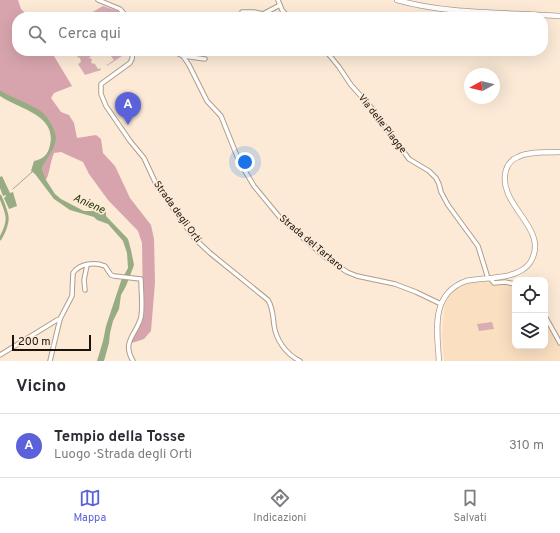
<!DOCTYPE html>
<html lang="it">
<meta charset="utf-8">
<style>
body{margin:0;font-family:Overpass,sans-serif;background:#f2f2f3;color:#2b2b33}
.controls{position:absolute;right:12px;bottom:12px;display:grid;overflow:hidden;border-radius:8px;box-shadow:0 4px 16px #0002}
.controls button{width:36px;height:36px;display:grid;place-items:center;padding:0;border:0;border-bottom:1px solid #e1e1e2;background:#fff;color:#2b2b33;font:20px sans-serif}
.compass{position:absolute;left:464px;top:68px;width:36px;height:36px;border-radius:50%;background:#fff;box-shadow:0 4px 16px #0002;rotate:262deg}
.scale{position:absolute;left:12px;bottom:10px;width:79px;box-sizing:border-box;padding-left:4px;border:2px solid #1b140c;border-top:0;font-size:11px;line-height:14px;white-space:nowrap;color:#1b140c;-webkit-text-stroke:3px #fcead7;paint-order:stroke}
.you{position:absolute;left:245px;top:162px;width:14px;height:14px;margin:-10px;border:3px solid #fff;border-radius:50%;background:#1a73e8;box-shadow:0 0 0 6px #1a73e833}
.badge{display:grid;place-items:center;width:26px;height:26px;border-radius:50%;background:#5b61d9;color:#fff;font-size:13px;font-weight:700}
.pin{position:absolute;translate:-50% -33px;filter:drop-shadow(0 1px 2px #0008)}
.pin::after{content:'';position:absolute;top:21px;width:14px;height:12px;background:inherit;clip-path:polygon(0 0,100% 0,50% 100%)}
.list{margin:0;padding:0;list-style:none}
h2{display:flex;justify-content:space-between;align-items:center;height:52px;margin:0;padding:0 16px;font-size:17px}
h2 small{font-size:13px;font-weight:400;color:#7c7c81}
.list li{display:grid;grid-template-columns:26px 1fr auto;gap:12px;align-items:center;box-sizing:border-box;height:64px;padding:0 16px;border-top:1px solid #e1e1e2}
.list b{display:block;font-size:15px;white-space:nowrap}
.list p{margin:0;font-size:13px;white-space:nowrap;color:#7c7c81}
.list em{font-size:13px;font-style:normal;color:#7c7c81}
.icon{flex:none;width:22px;height:22px;fill:none;stroke:currentColor;stroke-width:2;stroke-linecap:round;stroke-linejoin:round}
.map{position:relative;flex:none;width:560px;height:361px;overflow:hidden}
.search{position:absolute;background:#fff;box-shadow:0 4px 16px #0002;left:12px;right:12px;top:12px;height:44px;display:flex;align-items:center;gap:10px;box-sizing:border-box;padding:0 14px;border-radius:16px;color:#7c7c81;font-size:15px}
.sheet{height:116px;background:#fff}
nav{display:flex;justify-content:space-around;align-items:center;box-sizing:border-box;height:56px;border-top:1px solid #e1e1e2;background:#fff;font-size:11px;color:#7c7c81}
nav a{display:grid;justify-items:center;gap:2px}
nav .on{color:#5b61d9}
.map>svg:first-child{display:block}
</style>
<div class="map">
<svg width="560" height="361" viewBox="0 0 560 361">
<rect width="100%" height="100%" fill="#fcead7"/>
<!-- built -->
<polygon fill="#fadfc1" points="487,280 493,284 500,283 515,285 515,346 545,346 545,319 560,347 560,361 444,361 442,335 445,303 454,289 463,284"/>
<!-- green -->
<g fill="#d9adb4">
<polygon points="103,6 121,12 125,17 84,17"/>
<polygon points="83,51 88,51 89,53 93,51 100,51 93,54 89,58 92,59 91,63 95,64 98,69 100,68 101,70 85,75 78,64 81,62 80,58 77,57"/>
<polygon points="104,51 127,51 128,52 107,66 107,65 114,60 111,56 112,55"/>
<polygon points="492,322 494,329 479,331 477,324"/>
</g>
<!-- forest -->
<path fill="#d7a4ad" d="M0,0H18L21,9L27,15L25,17H17V51H51L72,86L54,93L51,98L61,112L69,115L74,123L77,138L96,135L101,139L103,153L115,166L130,198L151,225L154,239L155,282L151,331L144,339L132,343L130,340L142,320L143,312L142,243L138,231L108,200L89,174L83,162L61,152L54,153C50,162 50,172 46,180L42,168C46,159 52,152 55,143C56,139 55,137 54,133C49,107 18,104 0,90Z"/>
<!-- water -->
<g fill="#98ac83">
<path d="M0,90C13,99 33,104 43,113C49,118 57,133 56,140C54,151 46,159 42,168L46,180L55,194L61,199L84,211H92L102,206L106,211V216L128,239L131,250L134,265L126,286L121,295L119,309L113,321L110,333L109,343L104,361H97L103,341L106,326L121,281L128,268L127,253L123,241L108,224L97,220L94,217L70,210L54,199L35,174L31,171L34,161C43,159 48,155 50,145C57,115 19,109 0,96Z"/>
<polygon points="2,176 10,193 13,192 17,206 9,209 4,198 6,196 6,195 3,196 0,188 0,177"/>
</g>
<g fill="none" stroke-linecap="round" stroke-linejoin="round">
<!-- stream -->
<polyline stroke="#98ac83" stroke-width="1" points="13,189 32,172"/>
<!-- canal -->
<path stroke="#98ac83" stroke-width="3" d="M0,196C8,215 11,220 0,239"/>
<defs>
<g id="minor">
<polyline points="98,0 120,9 127,17"/>
<polyline points="278,0 282,10 288,17"/>
<polyline points="242,12 254,12 263,14"/>
<polyline points="263,14 280,5"/>
<polyline points="292,17 296,16 300,17"/>
<path d="M133,51L132,59L130,63L101,84V94L106,106L130,141L144,158L157,186L194,238L210,253L268,300C273,308 273,317 274,325C276,340 286,354 300,361"/>
<polyline points="172,51 183,56 189,65 207,101 221,116 239,161 254,186 282,220 325,257 347,272 357,276 395,284 416,292 441,304"/>
<polyline points="326,51 339,67 351,85 370,106 409,159 429,171 436,178 439,184 441,192 448,205 478,246 487,275"/>
<polyline points="183,56 205,59"/>
<polyline points="490,278 494,283 505,282 515,284"/>
<polyline points="85,290 84,280 87,265"/>
<polyline points="545,316 560,343"/>
<polyline points="0,355 57,320 60,319"/>
<path d="M50,361L60,319L72,296L73,273C80,263 95,262 105,266L111,275L114,276L141,279C141,291 143,305 141,317C137,334 121,341 133,361"/>
</g>
<g id="major">
<path d="M397,0C450,15 506,12 560,16"/>
<path d="M439,361C437,331 430,294 466,281C484,277 506,280 522,270C527,267 530,264 532,259C548,227 496,204 506,170C508,164 512,159 518,157C530,151 547,153 560,152"/>
</g>
</defs>
<!-- minor casing -->
<use href="#minor" stroke="#b19d87" stroke-width="5.5"/>
<!-- major casing -->
<use href="#major" stroke="#b19d87" stroke-width="6"/>
<!-- minor -->
<use href="#minor" stroke="#fff" stroke-width="3.5"/>
<!-- major -->
<use href="#major" stroke="#fff" stroke-width="4.5"/>
</g>
<g text-anchor="middle" dominant-baseline="central" stroke-width="3.5" stroke-linejoin="round" paint-order="stroke">
<!-- street labels -->
<g font-size="10" fill="#1b140c" stroke="#fcead7">
<text transform="translate(382 124) rotate(52)">Via delle Piagge</text>
<text transform="translate(177 212) rotate(54)">Strada degli Orti</text>
<text transform="translate(311 243) rotate(40)">Strada del Tartaro</text>
</g>
<!-- water labels -->
<g font-size="11" font-style="italic" fill="#243709" stroke="#fcead7">
<text transform="translate(89 204) rotate(24)">Aniene</text>
</g>
</g>
</svg>
<div class="controls">
<button><svg class="icon" aria-label="locate" viewBox="0 0 24 24"><circle cx="12" cy="12" r="6"/><path d="M12 2v4M12 18v4M2 12h4M18 12h4"/></svg></button>
<button><svg class="icon" aria-label="layers" viewBox="0 0 24 24"><path d="M12 4l9 5-9 5-9-5zM3 14l9 5 9-5"/></svg></button>
</div>
<svg class="compass" viewBox="-18 -18 36 36"><path d="M0-13l5 13h-10z" fill="#e53935"/><path d="M0 13l5-13h-10z" fill="#7c7c81"/></svg>
<div class="scale">200 m</div>
<div class="you"></div>
<div class="pin badge" style="left:128px;top:125px">A</div>
<div class="search"><svg class="icon" aria-label="search" viewBox="0 0 24 24"><circle cx="10" cy="10" r="6"/><path d="M15 15l6 6"/></svg>Cerca qui</div>
</div>
<section class="sheet">
<h2>Vicino<small></small></h2>
<ul class="list">
<li><span class="badge">A</span><div><b>Tempio della Tosse</b><p>Luogo · Strada degli Orti</p></div><em>310 m</em></li>
</ul>
</section>
<nav>
<a class="on"><svg class="icon" aria-label="map" viewBox="0 0 24 24"><path d="M3 6l6-2 6 2 6-2v14l-6 2-6-2-6 2zM9 4v14M15 6v14"/></svg>Mappa</a>
<a><svg class="icon" aria-label="directions" viewBox="0 0 24 24"><path d="M12 3l9 9-9 9-9-9zM9 14v-3h6M13 9l2 2-2 2"/></svg>Indicazioni</a>
<a><svg class="icon" aria-label="saved" viewBox="0 0 24 24"><path d="M7 4h10v16l-5-4-5 4z"/></svg>Salvati</a>
</nav>
